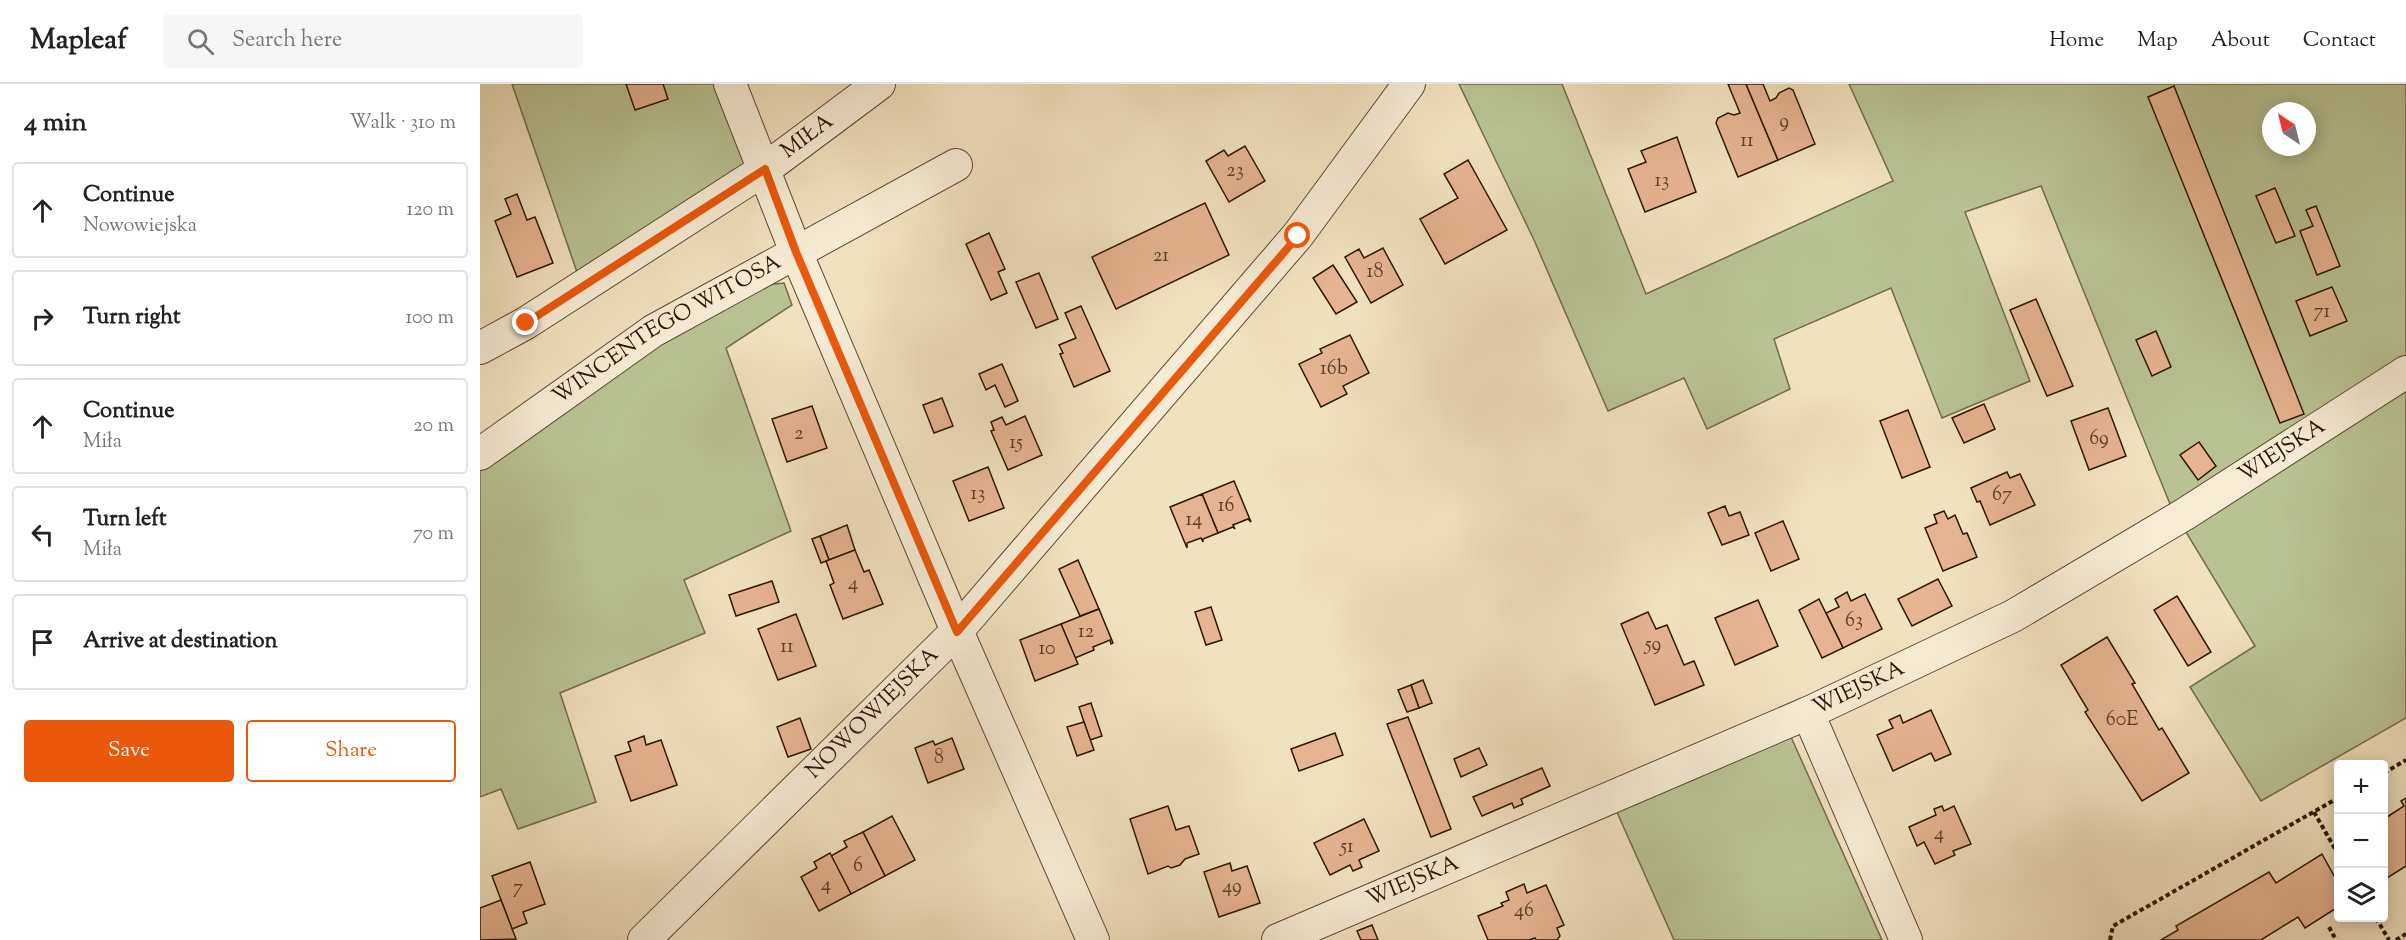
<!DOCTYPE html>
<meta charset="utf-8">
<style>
body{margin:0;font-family:"Sorts Mill Goudy",serif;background:#f6f6f6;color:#222}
.controls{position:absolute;right:18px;bottom:18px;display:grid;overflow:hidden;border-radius:6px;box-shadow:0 3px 15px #0003}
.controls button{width:54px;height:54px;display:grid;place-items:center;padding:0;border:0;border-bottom:2px solid #e0e0e0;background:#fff;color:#222;font:30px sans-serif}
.compass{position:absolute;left:1782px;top:18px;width:54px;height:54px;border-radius:50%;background:#fff;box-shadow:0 3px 15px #0003;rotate:325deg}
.stop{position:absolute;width:18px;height:18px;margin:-14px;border:4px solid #ea580c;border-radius:50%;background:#fff}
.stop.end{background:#ea580c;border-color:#fff;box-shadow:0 2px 6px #0008}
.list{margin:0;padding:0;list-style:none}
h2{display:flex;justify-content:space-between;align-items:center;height:78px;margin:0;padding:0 24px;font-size:26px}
h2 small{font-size:20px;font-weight:400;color:#767676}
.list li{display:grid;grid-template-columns:39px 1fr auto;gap:18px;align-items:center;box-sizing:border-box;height:96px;margin:0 12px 12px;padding:0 12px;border:2px solid #e0e0e0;border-radius:6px}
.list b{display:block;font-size:22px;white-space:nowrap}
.list p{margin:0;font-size:20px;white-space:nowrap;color:#767676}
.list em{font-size:20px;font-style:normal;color:#767676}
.actions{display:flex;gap:12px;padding:18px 24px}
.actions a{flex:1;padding:14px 0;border:2px solid #ea580c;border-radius:6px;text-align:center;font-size:21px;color:#ea580c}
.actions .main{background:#ea580c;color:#fff}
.icon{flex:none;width:33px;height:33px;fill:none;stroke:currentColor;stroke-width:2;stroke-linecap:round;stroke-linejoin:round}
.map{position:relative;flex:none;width:1926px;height:856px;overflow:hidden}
header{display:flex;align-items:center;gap:36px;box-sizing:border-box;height:84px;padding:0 30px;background:#fff;border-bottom:2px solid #e0e0e0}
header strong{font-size:28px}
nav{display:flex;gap:33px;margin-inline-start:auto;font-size:21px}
.search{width:420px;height:54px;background:#f6f6f6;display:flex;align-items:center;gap:15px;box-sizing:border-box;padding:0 21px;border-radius:6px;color:#767676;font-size:22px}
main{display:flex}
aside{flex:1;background:#fff}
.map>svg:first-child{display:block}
</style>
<header>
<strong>Mapleaf</strong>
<div class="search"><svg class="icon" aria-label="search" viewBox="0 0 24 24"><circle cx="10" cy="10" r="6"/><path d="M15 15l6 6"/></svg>Search here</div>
<nav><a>Home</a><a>Map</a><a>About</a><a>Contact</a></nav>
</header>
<main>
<aside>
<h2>4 min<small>Walk · 310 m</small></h2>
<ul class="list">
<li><svg class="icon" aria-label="ahead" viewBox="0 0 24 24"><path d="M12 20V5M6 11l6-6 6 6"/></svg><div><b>Continue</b><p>Nowowiejska</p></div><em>120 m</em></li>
<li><svg class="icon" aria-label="right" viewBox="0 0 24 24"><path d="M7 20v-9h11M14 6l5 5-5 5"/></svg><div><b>Turn right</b></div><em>100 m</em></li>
<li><svg class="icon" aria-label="ahead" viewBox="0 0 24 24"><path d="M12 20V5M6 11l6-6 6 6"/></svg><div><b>Continue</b><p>Miła</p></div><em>20 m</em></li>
<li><svg class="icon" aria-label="left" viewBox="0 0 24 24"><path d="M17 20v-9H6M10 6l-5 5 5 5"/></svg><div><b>Turn left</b><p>Miła</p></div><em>70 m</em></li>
<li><svg class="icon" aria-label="arrive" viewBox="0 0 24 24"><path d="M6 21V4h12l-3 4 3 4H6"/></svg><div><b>Arrive at destination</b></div></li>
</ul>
<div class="actions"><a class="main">Save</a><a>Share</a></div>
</aside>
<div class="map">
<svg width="1926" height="856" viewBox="0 0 1926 856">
<rect width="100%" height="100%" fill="#f1e2be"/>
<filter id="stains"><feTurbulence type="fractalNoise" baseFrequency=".00333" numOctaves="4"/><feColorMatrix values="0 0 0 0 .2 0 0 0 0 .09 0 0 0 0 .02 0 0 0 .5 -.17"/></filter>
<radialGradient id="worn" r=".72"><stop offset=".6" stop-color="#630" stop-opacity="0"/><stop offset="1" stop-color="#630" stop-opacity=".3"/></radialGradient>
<!-- green -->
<g fill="#b9c392" stroke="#736c4a" stroke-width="1.5" fill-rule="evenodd">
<polygon points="32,0 258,0 284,70 98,191"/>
<path d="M979,0H1082L1166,210L1413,97L1369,0H1926V634L1781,717L1710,603L1775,562L1692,425L1561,102L1485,128L1550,297L1462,334L1411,204L1294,255L1310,305L1227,345L1204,294L1128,327L1054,156ZM1791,27H1827V63H1791Z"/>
<polygon points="304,199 312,221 246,264 311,447 204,496 225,549 80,609 116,718 38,745 21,705 0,713 0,383 177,258 278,202"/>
<polygon points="1307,644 1402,856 1194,856 1136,726"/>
</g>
<!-- building -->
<g fill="#e6b490" stroke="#2d1603" stroke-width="1.5">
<polygon points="146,0 183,0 188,15 155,26"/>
<polygon points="1248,0 1266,0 1298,76 1258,93 1236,39 1238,34 1248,29 1254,31 1260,29"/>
<polygon points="1266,0 1283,0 1290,17 1296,14 1299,9 1309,4 1313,6 1335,60 1298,76"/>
<polygon points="1694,2 1824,330 1800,339 1668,13"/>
<polygon points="1197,53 1216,108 1165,128 1148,85 1166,78 1161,67"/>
<polygon points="765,62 785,97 749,118 726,77 744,66 748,72"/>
<polygon points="988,76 1027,146 965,180 940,135 978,114 964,90"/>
<polygon points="1795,104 1815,152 1796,159 1776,112"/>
<polygon points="37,110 47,136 55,133 73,179 37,193 15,137 31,130 25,115"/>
<polygon points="725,119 749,171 636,225 612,173"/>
<polygon points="1836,122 1860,182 1837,191 1820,147 1833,142 1826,126"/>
<polygon points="509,149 525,185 518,188 527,209 511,216 486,160"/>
<polygon points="903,164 923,201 891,219 865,173 879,165 884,174"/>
<polygon points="853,181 877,218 856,230 833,194"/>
<polygon points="559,189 578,235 556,244 536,198"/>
<polygon points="1852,203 1867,237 1830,252 1816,217"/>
<polygon points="1556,215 1593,302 1567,312 1530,226"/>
<polygon points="601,222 630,287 594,303 580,270 583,269 579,261 596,254 585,229"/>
<polygon points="1676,247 1691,283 1672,292 1656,256"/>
<polygon points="870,251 889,289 863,302 867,310 841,323 819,280 842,269 840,265"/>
<polygon points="522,280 538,317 525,323 515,301 506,306 499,290"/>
<polygon points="462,314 473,342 454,349 443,321"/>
<polygon points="1504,320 1515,345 1484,359 1472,334"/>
<polygon points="332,322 347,364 307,378 292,335"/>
<polygon points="1628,324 1646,372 1609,386 1591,337"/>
<polygon points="1428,326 1450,383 1422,394 1400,337"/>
<polygon points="545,332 562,371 528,386 511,347 514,346 511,338 522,333 526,341"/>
<polygon points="1719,358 1736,382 1718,396 1700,371"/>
<polygon points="508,383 524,424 489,437 473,397"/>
<polygon points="1527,388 1530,394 1540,390 1555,421 1510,441 1500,417 1497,418 1491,404"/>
<polygon points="754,397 771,438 768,435 753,441 755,445 753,443 738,449 722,410"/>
<polygon points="722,410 738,449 723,455 723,458 721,454 707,459 707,464 690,423"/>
<polygon points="1245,422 1249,432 1260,428 1269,451 1242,461 1228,429"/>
<polygon points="1464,427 1468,435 1475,431 1483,450 1487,449 1497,473 1463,487 1445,444 1457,439 1454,431"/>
<polygon points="1303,437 1319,475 1291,487 1275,449"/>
<polygon points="367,441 375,466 349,476 340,452"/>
<polygon points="340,452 349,476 341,479 332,455"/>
<polygon points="375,466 384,488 389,486 403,520 363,535 350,501 354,499 346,477"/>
<polygon points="598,476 619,525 600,532 579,485"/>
<polygon points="1458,495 1472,522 1432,542 1418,515"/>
<polygon points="292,497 299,518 256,532 249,511"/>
<polygon points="1367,508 1371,517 1385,510 1402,545 1363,564 1346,529 1359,523 1355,515"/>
<polygon points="1697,512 1731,568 1708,582 1674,526"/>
<polygon points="1339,515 1363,564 1342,574 1319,526"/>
<polygon points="1278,516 1298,562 1255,581 1235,534"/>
<polygon points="731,523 742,556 726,561 715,528"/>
<polygon points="619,525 633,559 631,560 630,556 613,563 614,566 595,574 581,540"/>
<polygon points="1168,528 1176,545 1187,541 1204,581 1214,577 1224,601 1175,621 1141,540"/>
<polygon points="316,530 336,582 298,596 278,545"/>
<polygon points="581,540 598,580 555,597 540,556"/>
<polygon points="1627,553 1655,599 1652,600 1679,646 1682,644 1709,689 1662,717 1605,628 1608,626 1581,581"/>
<polygon points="943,596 952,619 939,624 931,601"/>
<polygon points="931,601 939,624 927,628 918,606"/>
<polygon points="611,619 622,652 610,656 599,623"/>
<polygon points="1451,626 1471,670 1455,677 1451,669 1413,687 1397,651 1413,644 1409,636 1420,631 1423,639"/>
<polygon points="928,633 971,745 951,753 907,640"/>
<polygon points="320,634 331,665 308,673 297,643"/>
<polygon points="604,638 614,666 597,672 587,643"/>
<polygon points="855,649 863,671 819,687 811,665"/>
<polygon points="164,652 166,661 181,656 197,701 151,717 135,672 151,667 148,658"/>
<polygon points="472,654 484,685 448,699 435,664 453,657 455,661"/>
<polygon points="999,664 1007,681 981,693 974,675"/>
<polygon points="1062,684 1070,702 1041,715 1043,720 1034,724 1032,719 1002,732 993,713"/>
<polygon points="1926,714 1926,782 1904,796 1904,735 1924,722 1921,717"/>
<polygon points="688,722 696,746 709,742 719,770 705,775 700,781 691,784 688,782 668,790 650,735"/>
<polygon points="1462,722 1464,727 1474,722 1491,760 1473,767 1475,771 1455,780 1444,758 1437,762 1429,743 1456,731 1454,725"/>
<polygon points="412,732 435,776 405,792 383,748"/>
<polygon points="884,735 899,767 879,776 882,783 873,787 870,781 850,791 834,759"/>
<polygon points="383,748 405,792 371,810 351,772 367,763 364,757"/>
<polygon points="350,769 371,810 339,827 321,793 337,784 334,778"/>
<polygon points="1842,770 1858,799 1858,823 1825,844 1818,833 1781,856 1681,856 1698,846 1696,842 1789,788 1796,799"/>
<polygon points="50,778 65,820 43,828 47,839 32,845 12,792"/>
<polygon points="750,779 752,787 767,782 780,819 739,833 724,788"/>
<polygon points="1044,800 1047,809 1066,801 1084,841 1077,844 1080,852 1077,856 1056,856 1055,854 1049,856 1008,856 998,832 1023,822 1021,819 1029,816 1026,808"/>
<polygon points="21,816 36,855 0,856 0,824"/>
<polygon points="892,841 898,856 881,856 877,847"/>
</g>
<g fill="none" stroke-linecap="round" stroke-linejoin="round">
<defs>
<g id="street">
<polyline points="250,0 316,168 477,547 613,856"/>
<path id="s1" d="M0,264L46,239L285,85L399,0"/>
<path id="s2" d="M0,370L173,247L476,81"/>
<polyline points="1328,629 1426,856"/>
<path id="s3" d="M164,856L477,547L818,151L929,0"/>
<path id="s4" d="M798,856L1328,629L1533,532L1705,430L1926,288"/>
</g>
</defs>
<!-- street casing -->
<use href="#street" stroke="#5e4932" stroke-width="34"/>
<!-- path -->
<g stroke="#2d1603" stroke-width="4" stroke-dasharray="4.5 3" stroke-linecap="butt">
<polyline points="1904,689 1926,676"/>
<polyline points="1834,728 1858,770"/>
<polyline points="1896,834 1909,856"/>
<polyline points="1849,843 1856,856"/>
<polyline points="1630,856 1633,842 1858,714"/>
<polyline points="1916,856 1926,850"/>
</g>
<!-- street -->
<use href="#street" stroke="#f6ecd5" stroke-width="32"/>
</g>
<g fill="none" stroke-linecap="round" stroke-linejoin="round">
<!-- route -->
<polyline stroke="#ea580c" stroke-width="8" points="46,239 285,85 316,168 477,548 818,152"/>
</g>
<g text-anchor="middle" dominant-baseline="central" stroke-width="6" stroke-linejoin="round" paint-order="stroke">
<!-- number labels -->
<g font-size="20" fill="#5b3e26">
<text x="1304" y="38">9</text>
<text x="1267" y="57">11</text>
<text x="755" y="87">23</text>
<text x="1182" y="97">13</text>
<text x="681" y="172">21</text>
<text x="895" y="188">18</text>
<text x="1842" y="228">71</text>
<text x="854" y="285">16b</text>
<text x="319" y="350">2</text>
<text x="1619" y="355">69</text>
<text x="536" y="359">15</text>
<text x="498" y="410">13</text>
<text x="1522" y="411">67</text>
<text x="746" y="422">16</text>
<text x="714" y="436">14</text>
<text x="373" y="500">4</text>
<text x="1374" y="537">63</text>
<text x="606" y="548">12</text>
<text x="1173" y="561">59</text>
<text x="307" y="563">11</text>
<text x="567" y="565">10</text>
<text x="1642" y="636">60E</text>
<text x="459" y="674">8</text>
<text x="1459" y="750">4</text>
<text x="867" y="763">51</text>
<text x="378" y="782">6</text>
<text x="346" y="801">4</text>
<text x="752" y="803">49</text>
<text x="38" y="804">7</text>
<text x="1044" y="827">46</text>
</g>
<!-- street labels -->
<g font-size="22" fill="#2d1603" stroke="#f6ecd5">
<text stroke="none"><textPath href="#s1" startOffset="390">MIŁA</textPath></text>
<text stroke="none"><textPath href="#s2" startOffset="225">WINCENTEGO WITOSA</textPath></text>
<text stroke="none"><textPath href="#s4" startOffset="1119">WIEJSKA</textPath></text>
<text stroke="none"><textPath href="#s4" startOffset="633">WIEJSKA</textPath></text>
<text stroke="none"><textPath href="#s3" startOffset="322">NOWOWIEJSKA</textPath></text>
<text stroke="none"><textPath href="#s4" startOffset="147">WIEJSKA</textPath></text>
</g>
</g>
<rect width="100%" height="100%" filter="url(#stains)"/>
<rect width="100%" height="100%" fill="url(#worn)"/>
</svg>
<div class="controls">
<button>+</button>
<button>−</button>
<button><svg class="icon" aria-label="layers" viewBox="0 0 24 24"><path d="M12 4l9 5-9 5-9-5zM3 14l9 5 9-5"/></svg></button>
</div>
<svg class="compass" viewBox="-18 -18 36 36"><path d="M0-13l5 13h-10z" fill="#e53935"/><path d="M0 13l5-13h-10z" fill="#767676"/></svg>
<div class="stop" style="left:818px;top:152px"></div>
<div class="stop end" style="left:46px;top:239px"></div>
</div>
</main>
